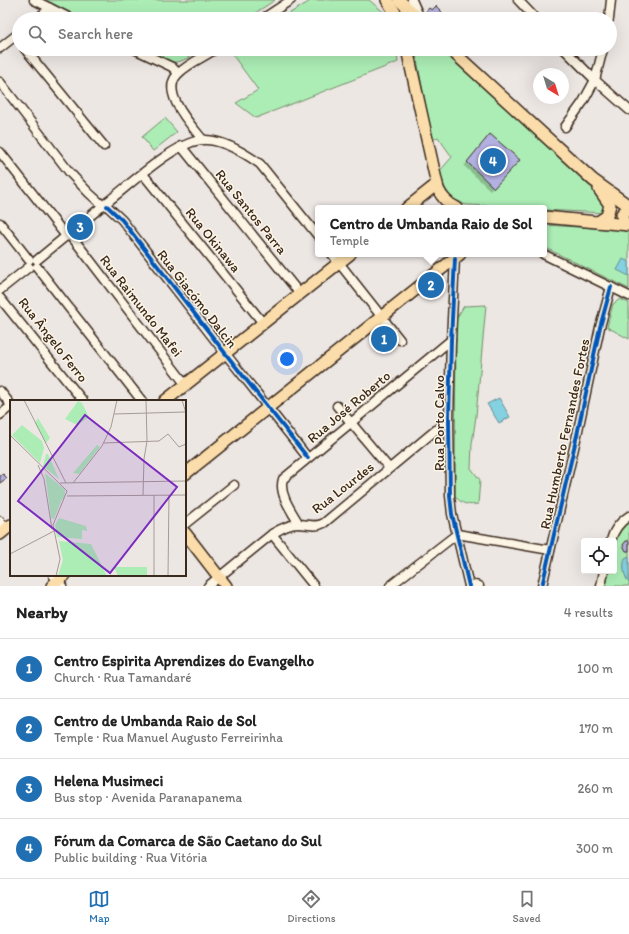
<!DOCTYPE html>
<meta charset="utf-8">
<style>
body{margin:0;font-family:Itim,sans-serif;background:#f2f2f2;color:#222}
.controls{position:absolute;right:12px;bottom:12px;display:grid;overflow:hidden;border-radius:4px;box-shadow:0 4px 16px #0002}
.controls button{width:36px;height:36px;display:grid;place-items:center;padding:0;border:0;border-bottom:1px solid #e0e0e0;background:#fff;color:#222;font:20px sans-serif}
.compass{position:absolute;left:533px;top:68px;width:36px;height:36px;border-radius:50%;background:#fff;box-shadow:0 4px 16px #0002;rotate:142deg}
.you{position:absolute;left:287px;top:359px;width:14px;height:14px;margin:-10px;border:3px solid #fff;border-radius:50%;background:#1a73e8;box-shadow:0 0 0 6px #1a73e833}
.badge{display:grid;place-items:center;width:26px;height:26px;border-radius:50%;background:#1f6fb2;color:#fff;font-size:13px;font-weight:700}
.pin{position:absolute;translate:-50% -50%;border:2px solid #fff;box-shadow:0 1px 4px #0006}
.popup{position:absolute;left:315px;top:205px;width:232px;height:52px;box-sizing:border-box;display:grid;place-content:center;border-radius:4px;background:#fff;filter:drop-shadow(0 1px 3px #0005);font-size:13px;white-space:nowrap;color:#767676}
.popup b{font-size:15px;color:#222}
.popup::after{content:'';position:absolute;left:50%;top:100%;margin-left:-8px;border:8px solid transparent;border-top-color:#fff}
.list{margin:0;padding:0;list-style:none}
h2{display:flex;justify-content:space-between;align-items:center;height:52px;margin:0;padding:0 16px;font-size:17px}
h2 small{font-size:13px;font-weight:400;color:#767676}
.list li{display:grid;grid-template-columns:26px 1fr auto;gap:12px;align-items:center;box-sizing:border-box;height:60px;padding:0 16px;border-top:1px solid #e0e0e0}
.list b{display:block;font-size:15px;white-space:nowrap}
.list p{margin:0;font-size:13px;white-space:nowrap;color:#767676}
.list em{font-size:13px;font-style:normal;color:#767676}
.icon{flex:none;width:22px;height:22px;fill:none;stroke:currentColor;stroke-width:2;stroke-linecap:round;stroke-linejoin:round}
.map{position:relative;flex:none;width:629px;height:586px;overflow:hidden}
.search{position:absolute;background:#fff;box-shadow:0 4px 16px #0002;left:12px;right:12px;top:12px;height:44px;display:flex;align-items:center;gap:10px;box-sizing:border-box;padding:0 14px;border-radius:22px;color:#767676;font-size:15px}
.sheet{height:292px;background:#fff}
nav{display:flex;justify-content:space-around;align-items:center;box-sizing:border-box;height:56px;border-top:1px solid #e0e0e0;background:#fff;font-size:11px;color:#767676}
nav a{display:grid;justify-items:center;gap:2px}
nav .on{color:#1f6fb2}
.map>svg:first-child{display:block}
</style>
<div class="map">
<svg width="629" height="586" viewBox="0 0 629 586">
<rect width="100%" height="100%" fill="#ede7e4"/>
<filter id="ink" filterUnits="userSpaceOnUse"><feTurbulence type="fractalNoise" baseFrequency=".025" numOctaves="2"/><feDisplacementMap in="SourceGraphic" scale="8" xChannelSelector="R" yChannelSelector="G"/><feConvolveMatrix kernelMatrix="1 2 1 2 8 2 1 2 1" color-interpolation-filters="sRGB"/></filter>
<g filter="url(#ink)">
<!-- green -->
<g fill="#acedb5" stroke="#748c6a">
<polygon points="45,0 275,0 246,19 83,19"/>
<polygon points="312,0 369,0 392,19 280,19"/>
<path d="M145,49H201C192,55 183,63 172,62Z"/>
<polygon points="231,49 396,49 398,62 256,118 236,103 258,90 229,50"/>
<path d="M415,49H441L608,203L606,213L544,210V208L467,205C450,202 444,188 439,172L452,157L438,137L432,140Z"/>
<polygon points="165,118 177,132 153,151 142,137"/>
<polygon points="544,225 629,230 629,289 544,247"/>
<polygon points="620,299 629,303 629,339 607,327 613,304"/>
<path d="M486,305L476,416L472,444L471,468L480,480L478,504C469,506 461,504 455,496L456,319L464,306Z"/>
<path d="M629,522V586H606L609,571H614C614,548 611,539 629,522Z"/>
</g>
<!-- water -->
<g fill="#83d1e1" stroke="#668e93">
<polygon points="623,259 629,262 629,276 617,270"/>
<polygon points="499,398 510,417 499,423 487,404"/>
<path d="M629,556V583C624,576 622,567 625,558Z"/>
</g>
<!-- shadow -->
<g fill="#0003">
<polygon points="487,139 518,160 490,190 464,166"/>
<polygon points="374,332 394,346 387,353 371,334"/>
</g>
<!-- building -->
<g fill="#b3b0e2" stroke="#3b2a1e">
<polygon points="436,6 442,12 439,16 442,19 427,19 423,15 429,8 432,10"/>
<polygon points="490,134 520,160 494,188 467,162"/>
<polygon points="379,326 395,346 390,351 373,331"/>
<polygon points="3,474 7,478 0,483 0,476"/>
<polygon points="626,541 629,541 629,551 626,551 623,545"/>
</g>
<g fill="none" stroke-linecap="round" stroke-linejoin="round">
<defs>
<g id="minor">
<polyline points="34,0 72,19"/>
<polyline points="412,0 420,18"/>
<polyline points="518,0 536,19"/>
<polyline points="37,19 50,8"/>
<polyline points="262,19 291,0"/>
<polyline points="609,19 611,0"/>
<polyline points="0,48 19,33"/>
<polyline points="25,49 104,146"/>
<polyline points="134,49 172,67 178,73"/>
<polyline points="564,49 595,80 629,110"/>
<polyline points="0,82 70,173 89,193 100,203"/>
<polyline points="565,127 583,102 595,80 603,49"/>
<path d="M203,140C192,126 158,91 179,73C189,63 204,57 216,49"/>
<polyline points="181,146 300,294"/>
<polyline points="0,152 66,236 72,237 86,255 186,385"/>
<polyline points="143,174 263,323"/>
<path d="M106,203C129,186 179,137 207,140C224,141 246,154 260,164L318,236"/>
<polyline points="107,206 122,220 225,353 308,458"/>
<polyline points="0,223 29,260"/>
<polyline points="332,254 400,340"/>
<polyline points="543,254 629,296"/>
<polyline points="455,258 451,340 449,419 450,496 452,514 469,586"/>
<polyline points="37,260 100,208"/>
<polyline points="37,267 142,401"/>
<polyline points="0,290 29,267"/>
<polyline points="0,298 83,401"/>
<polyline points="0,391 11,405"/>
<polyline points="337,406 389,468"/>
<polyline points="0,415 11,406"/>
<polyline points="0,521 6,529"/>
<polyline points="185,524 234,485"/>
<path d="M299,524C292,512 278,493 283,479L451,340"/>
<polyline points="272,534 314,586"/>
<path d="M611,541C613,531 620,522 629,516"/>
<polyline points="53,575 62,586"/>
<polyline points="469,584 479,586"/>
<path d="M208,586L272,534C280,529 289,524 298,524C308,524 315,528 324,523L449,419"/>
<polyline points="390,586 457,534 550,550"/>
<polyline points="542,586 577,435 600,327 611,287"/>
<polyline points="601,586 604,571"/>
</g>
<g id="major">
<polyline points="387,0 399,19"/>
<polyline points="399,0 419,19"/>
<path d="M407,49L438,189C442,198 448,204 457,208"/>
<polyline points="450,49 593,180 629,206"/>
<polyline points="407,208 437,184"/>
<polyline points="544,217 629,225"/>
<polyline points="598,222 607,216 610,205 599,189"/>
<polyline points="627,225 623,221 622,214 624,212 629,210"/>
<polyline points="165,401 350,254"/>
<polyline points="185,474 460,254"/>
<polyline points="185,533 226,586"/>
<polyline points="0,534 11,525"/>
<polyline points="52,586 65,575"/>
</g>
</defs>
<!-- minor casing -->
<use href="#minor" stroke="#3b2a1e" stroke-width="11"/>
<!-- major casing -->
<use href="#major" stroke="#3b2a1e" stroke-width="14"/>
<!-- minor -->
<use href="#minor" stroke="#fcf5e5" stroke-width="8"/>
<!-- major -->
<use href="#major" stroke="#fbddab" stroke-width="11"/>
<defs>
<g id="cycleway">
<polyline points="107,206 122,220 225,353 308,458"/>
<polyline points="455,258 451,340 449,419 450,496 452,514 469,586"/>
<polyline points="542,586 577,435 600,327 611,287"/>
</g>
</defs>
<!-- cycleway casing -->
<use href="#cycleway" stroke="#fcf5e5" stroke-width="6"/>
<!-- cycleway -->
<use href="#cycleway" stroke="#0057b8" stroke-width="4"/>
</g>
</g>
<g text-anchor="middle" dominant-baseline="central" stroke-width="3" stroke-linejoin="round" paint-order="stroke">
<!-- street labels -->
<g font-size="14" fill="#3b2a1e" stroke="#fcf5e5">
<text transform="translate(251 212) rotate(51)">Rua Santos Parra</text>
<text transform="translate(213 240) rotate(51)">Rua Okinawa</text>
<text transform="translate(197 299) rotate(52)">Rua Giacómo Dalcin</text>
<text transform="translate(141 306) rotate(52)">Rua Raimundo Mafei</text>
<text transform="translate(53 340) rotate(52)">Rua Ângelo Ferro</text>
<text transform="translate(349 407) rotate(-40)">Rua José Roberto</text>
<text transform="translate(439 423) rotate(-90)">Rua Porto Calvo</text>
<text transform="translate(565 434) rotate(-78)">Rua Humberto Fernandes Fortes</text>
<text transform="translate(343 488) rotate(-38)">Rua Lourdes</text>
</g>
</g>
<!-- overview -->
<g transform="translate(10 400)">
<rect width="176" height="176" fill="#ede7e4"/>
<path d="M68,1L72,3L79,17L67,25L55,19ZM28,18L40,38L36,43L25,23ZM12,25L32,41L34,48L30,63L2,35ZM87,45L90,47L69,74L63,73ZM36,54H38L49,79L33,66ZM35,73L55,90V98L52,99L44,119L41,118ZM49,118L76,126L77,131L72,130V139L47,137L45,125ZM49,141L81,144L97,176H48L53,160ZM104,167H137V176H108Z" fill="#acedb5"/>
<path fill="none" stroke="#a69b95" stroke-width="1" d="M14,0L56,83M172,0L176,13M104,14L175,12M0,35L57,91L43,125L50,159L46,176M94,43L149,41L158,34L169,47L176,44M28,65L34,79L42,129M50,83L176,81M63,83L92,46L101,27L107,0M133,95L134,59L137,41L136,0M57,96L176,95M0,154L44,131M144,176V95M158,176L159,95"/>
<path fill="#7b2cbf" fill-opacity="0.15" stroke="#7b2cbf" stroke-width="2" d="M75,15L167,87L100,173L8,101Z"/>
<rect width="176" height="176" fill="none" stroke="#3b2a1e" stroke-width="2"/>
</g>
</svg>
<div class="controls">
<button><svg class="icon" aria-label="locate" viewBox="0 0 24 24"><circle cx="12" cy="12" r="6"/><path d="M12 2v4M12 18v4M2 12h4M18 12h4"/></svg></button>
</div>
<svg class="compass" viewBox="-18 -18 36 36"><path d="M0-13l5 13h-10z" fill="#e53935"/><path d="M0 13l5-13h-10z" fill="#767676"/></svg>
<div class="you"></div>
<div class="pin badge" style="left:384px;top:339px">1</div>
<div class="pin badge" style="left:431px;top:285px">2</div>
<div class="popup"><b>Centro de Umbanda Raio de Sol</b>Temple</div>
<div class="pin badge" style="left:80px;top:227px">3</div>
<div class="pin badge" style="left:493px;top:161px">4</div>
<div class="search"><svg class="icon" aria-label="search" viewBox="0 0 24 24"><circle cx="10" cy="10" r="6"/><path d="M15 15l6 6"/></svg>Search here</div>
</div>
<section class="sheet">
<h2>Nearby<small>4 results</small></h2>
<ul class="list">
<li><span class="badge">1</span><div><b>Centro Espirita Aprendizes do Evangelho</b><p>Church · Rua Tamandaré</p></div><em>100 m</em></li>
<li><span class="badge">2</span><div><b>Centro de Umbanda Raio de Sol</b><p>Temple · Rua Manuel Augusto Ferreirinha</p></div><em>170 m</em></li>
<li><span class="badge">3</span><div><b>Helena Musimeci</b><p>Bus stop · Avenida Paranapanema</p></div><em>260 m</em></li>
<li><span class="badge">4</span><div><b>Fórum da Comarca de São Caetano do Sul</b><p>Public building · Rua Vitória</p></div><em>300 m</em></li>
</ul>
</section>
<nav>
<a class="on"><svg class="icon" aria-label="map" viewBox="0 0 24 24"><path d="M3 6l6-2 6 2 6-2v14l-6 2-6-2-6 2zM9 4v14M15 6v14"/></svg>Map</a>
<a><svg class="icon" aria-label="directions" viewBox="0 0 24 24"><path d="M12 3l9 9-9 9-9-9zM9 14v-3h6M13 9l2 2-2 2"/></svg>Directions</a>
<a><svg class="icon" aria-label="saved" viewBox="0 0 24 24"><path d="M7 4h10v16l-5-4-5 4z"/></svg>Saved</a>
</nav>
